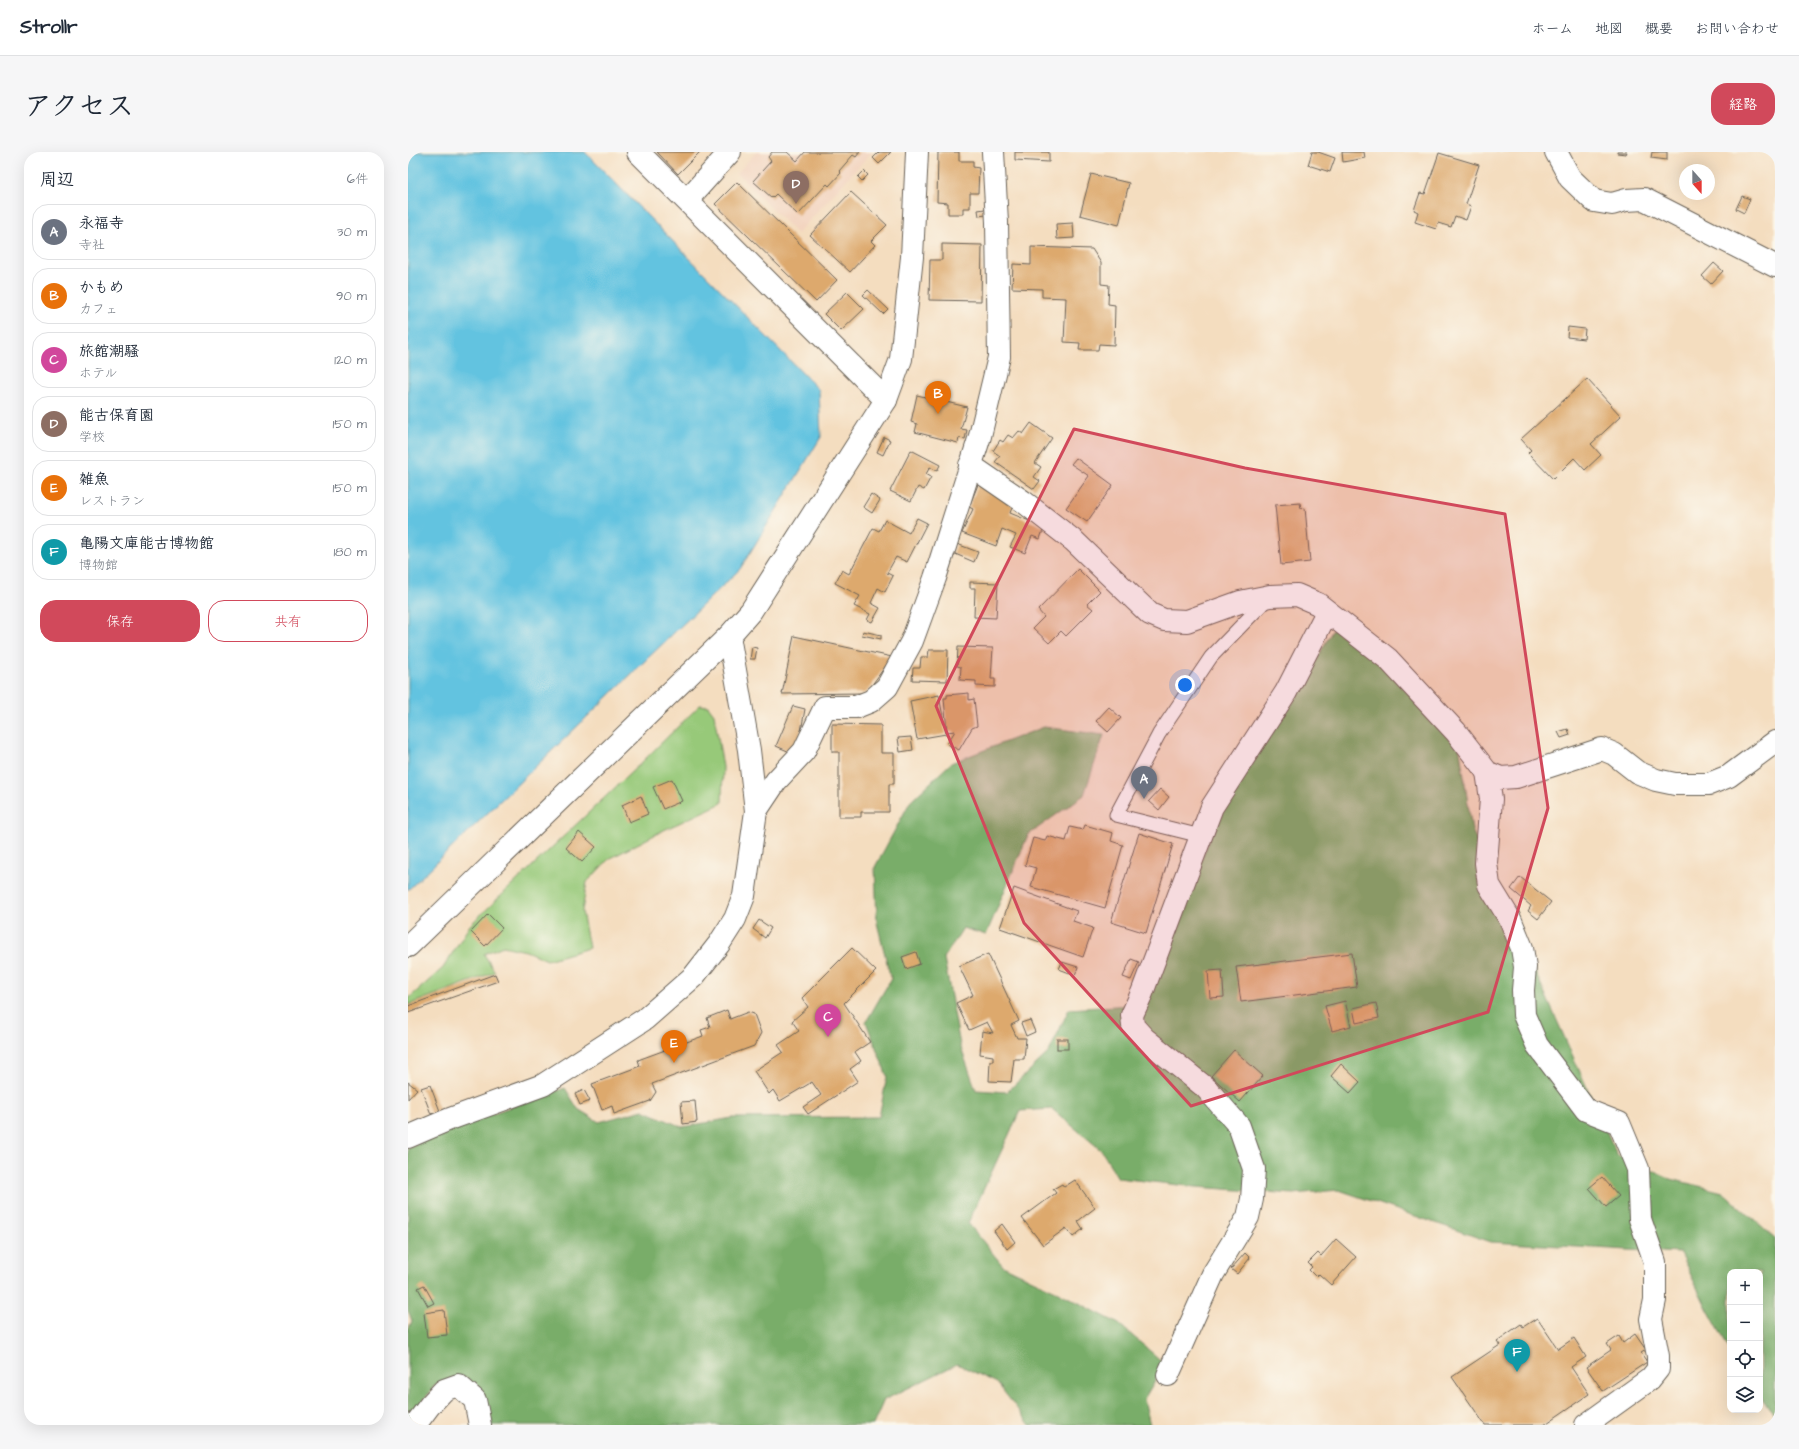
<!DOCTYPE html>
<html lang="ja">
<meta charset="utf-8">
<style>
body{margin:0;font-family:"Architects Daughter","Klee One",sans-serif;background:#f6f6f7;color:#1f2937}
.controls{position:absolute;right:12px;bottom:12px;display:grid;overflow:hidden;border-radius:8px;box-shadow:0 4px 16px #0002}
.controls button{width:36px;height:36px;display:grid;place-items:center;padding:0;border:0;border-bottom:1px solid #e0e1e3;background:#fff;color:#1f2937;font:20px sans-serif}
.compass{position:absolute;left:1271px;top:12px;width:36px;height:36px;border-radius:50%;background:#fff;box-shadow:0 4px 16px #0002;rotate:159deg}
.you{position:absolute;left:777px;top:533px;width:14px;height:14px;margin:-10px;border:3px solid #fff;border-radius:50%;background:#1a73e8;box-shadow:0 0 0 6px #1a73e833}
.badge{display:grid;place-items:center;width:26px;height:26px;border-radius:50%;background:#d1495b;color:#fff;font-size:13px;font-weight:700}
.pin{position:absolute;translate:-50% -33px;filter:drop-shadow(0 1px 2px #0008)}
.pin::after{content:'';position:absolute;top:21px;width:14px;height:12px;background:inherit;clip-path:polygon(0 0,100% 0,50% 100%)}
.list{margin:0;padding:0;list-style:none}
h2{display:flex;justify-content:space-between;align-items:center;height:52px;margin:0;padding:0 16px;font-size:17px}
h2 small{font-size:13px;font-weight:400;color:#747a83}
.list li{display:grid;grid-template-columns:26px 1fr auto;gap:12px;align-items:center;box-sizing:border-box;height:56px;margin:0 8px 8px;padding:0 8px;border:1px solid #e0e1e3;border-radius:16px}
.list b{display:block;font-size:15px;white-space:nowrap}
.list p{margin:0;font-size:13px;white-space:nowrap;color:#747a83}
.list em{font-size:13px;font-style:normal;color:#747a83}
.actions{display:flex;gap:8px;padding:12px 16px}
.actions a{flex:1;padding:9px 0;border:1px solid #d1495b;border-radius:16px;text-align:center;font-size:14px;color:#d1495b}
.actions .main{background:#d1495b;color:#fff}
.icon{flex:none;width:22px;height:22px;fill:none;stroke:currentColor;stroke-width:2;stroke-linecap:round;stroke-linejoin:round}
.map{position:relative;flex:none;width:1367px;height:1273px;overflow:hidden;border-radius:16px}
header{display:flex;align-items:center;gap:24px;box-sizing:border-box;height:56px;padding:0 20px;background:#fff;border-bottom:1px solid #e0e1e3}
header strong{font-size:19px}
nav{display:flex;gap:22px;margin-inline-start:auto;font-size:14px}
.intro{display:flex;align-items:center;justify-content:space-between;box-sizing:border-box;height:96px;padding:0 24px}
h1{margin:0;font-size:28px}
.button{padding:10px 18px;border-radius:16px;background:#d1495b;color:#fff;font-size:14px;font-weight:700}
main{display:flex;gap:24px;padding:0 24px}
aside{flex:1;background:#fff;border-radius:16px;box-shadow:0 4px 16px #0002}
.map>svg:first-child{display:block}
</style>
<header>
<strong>Strollr</strong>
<nav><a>ホーム</a><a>地図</a><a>概要</a><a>お問い合わせ</a></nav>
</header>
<div class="intro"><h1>アクセス</h1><a class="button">経路</a></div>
<main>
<aside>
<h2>周辺<small>6件</small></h2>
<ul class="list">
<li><span class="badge" style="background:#6b7280">A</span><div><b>永福寺</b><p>寺社</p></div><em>30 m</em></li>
<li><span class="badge" style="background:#e8710a">B</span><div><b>かもめ</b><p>カフェ</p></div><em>90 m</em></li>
<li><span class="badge" style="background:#d1479c">C</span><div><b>旅館潮騒</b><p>ホテル</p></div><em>120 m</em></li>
<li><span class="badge" style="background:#8d6e63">D</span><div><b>能古保育園</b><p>学校</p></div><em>150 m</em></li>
<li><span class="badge" style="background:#e8710a">E</span><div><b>雑魚</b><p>レストラン</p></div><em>150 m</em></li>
<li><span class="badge" style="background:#0f9aa8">F</span><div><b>亀陽文庫能古博物館</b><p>博物館</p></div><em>180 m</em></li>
</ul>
<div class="actions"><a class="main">保存</a><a>共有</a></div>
</aside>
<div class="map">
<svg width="1367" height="1273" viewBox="0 0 1367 1273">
<rect width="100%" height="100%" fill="#fbf7ec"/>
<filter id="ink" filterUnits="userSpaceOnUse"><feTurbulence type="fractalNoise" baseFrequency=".025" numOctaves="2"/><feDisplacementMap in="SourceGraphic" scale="8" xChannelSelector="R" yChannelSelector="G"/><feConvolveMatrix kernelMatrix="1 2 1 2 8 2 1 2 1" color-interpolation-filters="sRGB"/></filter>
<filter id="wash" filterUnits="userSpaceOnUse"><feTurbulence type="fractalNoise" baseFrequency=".012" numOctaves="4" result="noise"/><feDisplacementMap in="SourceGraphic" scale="16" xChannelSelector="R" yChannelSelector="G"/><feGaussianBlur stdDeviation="0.9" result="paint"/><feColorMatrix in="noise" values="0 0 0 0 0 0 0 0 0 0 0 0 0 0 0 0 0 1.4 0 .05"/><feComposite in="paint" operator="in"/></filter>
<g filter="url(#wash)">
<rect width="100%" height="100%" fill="#f4ddbf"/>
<!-- built -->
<polygon fill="#f3d4bf" points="348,0 464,0 389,82 329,21"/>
<!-- green -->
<polygon fill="#97c979" stroke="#5a724a" points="292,553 300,554 306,562 315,615 314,651 256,678 201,707 179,730 174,759 181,796 139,808 118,799 95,794 76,802 87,820 0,853 0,847 35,816 62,773 233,611"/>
<!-- forest -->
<polygon fill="#79ad69" stroke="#4a6442" points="925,477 977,515 1051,592 1064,678 1209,1003 1263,1027 1315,1040 1367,1086 1367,1263 1352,1244 1352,1120 1322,1120 1322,1198 1300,1158 1272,1101 1083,1090 931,1038 885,1042 788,1035 710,1026 693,998 644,957 612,959 560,1071 595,1114 652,1141 711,1172 757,1212 736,1247 742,1273 622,1273 589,1231 549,1212 476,1248 465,1273 83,1273 73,1245 58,1225 28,1232 0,1268 0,1178 4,1169 0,1158 0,996 37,978 157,936 170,957 191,970 235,958 274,975 324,966 471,965 479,924 458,870 483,827 469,771 467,715 502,650 543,611 636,575 696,583 676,643 620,683 578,783 555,776 536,806 552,893 568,938 599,940 641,900 661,857 738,852 814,654 887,547"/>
<!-- water -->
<polygon fill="#62c3e0" stroke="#3f707e" points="0,0 177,0 411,238 413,285 332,417 0,738"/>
<g id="blocks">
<!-- building -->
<g fill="#dda96d">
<polygon points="249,0 292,0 270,22"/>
<polygon points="364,0 379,0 389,9 397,0 452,0 448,5 445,3 431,19 433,21 421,34 419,32 390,63 368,42 364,46 345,29 363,9 360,5"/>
<polygon points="471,0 483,0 471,12 465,6"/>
<polygon points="530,0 551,0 551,9 565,9 565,15 571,16 570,41 562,41 562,56 555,56 555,62 540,62 540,51 529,50"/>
<polygon points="607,0 641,0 641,10 607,8"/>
<polygon points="904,0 910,0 927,6 922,20 900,13"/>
<polygon points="934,0 956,0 957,6 935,10"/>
<polygon points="1209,0 1219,0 1218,2 1209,1"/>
<polygon points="1244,0 1259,0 1259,8 1243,6"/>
<polygon points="1031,1 1071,13 1058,52 1063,54 1058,68 1047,64 1043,75 1030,71 1028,77 1007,70 1010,60 1006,58 1012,41 1017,42"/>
<polygon points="456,19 460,23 454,29 450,25"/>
<polygon points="683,22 721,31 711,73 672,63"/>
<polygon points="329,30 429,128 408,150 307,52"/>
<polygon points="443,40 479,73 463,89 467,93 442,120 402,83"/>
<polygon points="1334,44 1342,47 1336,61 1328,57"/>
<polygon points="577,57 578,63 571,64 570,58"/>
<polygon points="665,71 666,86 649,87 648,72"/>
<polygon points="534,92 574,93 573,149 521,148 522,108 534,108"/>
<polygon points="623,95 684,97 693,111 693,132 701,133 700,152 707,153 706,193 691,192 690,198 671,198 672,191 656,190 658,146 634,145 634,137 604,136 605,112 623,113"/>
<polygon points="1306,111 1315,119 1303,132 1294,124"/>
<polygon points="460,138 480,157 475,162 455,143"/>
<polygon points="439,140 456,157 433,179 416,162"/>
<polygon points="1160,175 1177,177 1176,187 1159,185"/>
<polygon points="1179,227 1213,264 1183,292 1193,303 1177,318 1166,306 1145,327 1120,301 1123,298 1113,287"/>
<polygon points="509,243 559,255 553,277 559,278 557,287 551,286 550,291 507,280 509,272 503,270"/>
<polygon points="623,271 644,286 627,311 633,315 626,325 632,329 626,337 587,310 592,304 585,299 592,288 595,290 600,283 605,286 611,279 615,282"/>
<polygon points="476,285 482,288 475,303 469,300"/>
<polygon points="503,298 532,313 529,319 522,315 518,322 523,325 516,338 510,335 503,349 482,339"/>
<polygon points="668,306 705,333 679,370 658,356 681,324 663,312"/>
<polygon points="571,330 605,353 602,361 636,375 632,387 624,384 617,401 602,395 608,383 594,377 588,394 554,381 565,357 561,355"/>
<polygon points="463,342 472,348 464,361 455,355"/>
<polygon points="892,351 893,357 897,356 902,410 873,413 867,353"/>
<polygon points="509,366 519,371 499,410 488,405 479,421 485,424 477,440 470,436 463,451 472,456 464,470 459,468 462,462 446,454 452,444 427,431 434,418 441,422 465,376 471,379 477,368 501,381"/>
<polygon points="549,392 570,400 566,410 545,401"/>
<polygon points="670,417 692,439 679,452 685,457 658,484 653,479 641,491 625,476 636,465 630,458"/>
<polygon points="562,430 590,431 588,466 566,465 567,436 562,436"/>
<polygon points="455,479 473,483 473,487 454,483"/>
<polygon points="386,484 484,505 458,541 374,542"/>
<polygon points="344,495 349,496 347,507 342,507"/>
<polygon points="550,495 585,496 583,527 587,527 587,535 568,534 568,529 552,528 553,515 549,514"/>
<polygon points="521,498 540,498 539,529 504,528 505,516 512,516 513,505 520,505"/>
<polygon points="561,541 561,548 566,547 569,574 564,576 551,598 539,592 547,579 539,580 536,546 539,546 539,543"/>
<polygon points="531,543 538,582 509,587 502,549"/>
<polygon points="385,554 397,557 392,585 382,600 368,594"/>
<polygon points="701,555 713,566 700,580 688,569"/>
<polygon points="424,572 473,573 473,601 486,601 486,632 481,632 481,660 453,660 453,665 431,665 431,600 424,600"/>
<polygon points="1160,577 1162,583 1153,586 1150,580"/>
<polygon points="503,585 505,598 492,600 490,586"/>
<polygon points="264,627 274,649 255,657 245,635"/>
<polygon points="752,637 761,645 751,658 741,649"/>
<polygon points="233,644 240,662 221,670 214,653"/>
<polygon points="677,673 705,681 703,689 715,693 697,756 623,735 628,716 617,713 625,686 637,689 639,684 658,689 662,675 675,678"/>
<polygon points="171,680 188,695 174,710 158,696"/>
<polygon points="731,681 765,692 738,781 703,770"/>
<polygon points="1112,725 1143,750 1130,767 1120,759 1123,754 1103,737"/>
<polygon points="606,736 669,759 665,769 685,776 675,805 592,776"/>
<polygon points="80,762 94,776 77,794 63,780"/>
<polygon points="351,768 363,776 357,786 345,777"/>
<polygon points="444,796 468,819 436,851 462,890 447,900 453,909 442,917 450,929 400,962 395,955 413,943 404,930 372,949 365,938 361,942 346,919 375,900 370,893 391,879 384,869 400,855 394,846"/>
<polygon points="508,800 512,812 498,817 494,805"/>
<polygon points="944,801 949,835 833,850 828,815"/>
<polygon points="580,802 611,869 603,873 609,886 618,886 616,907 606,907 603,930 581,929 582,909 585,909 585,904 572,902 574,879 585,881 579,870 561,878 548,851 565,843 551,814"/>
<polygon points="723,807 731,810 723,828 715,825"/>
<polygon points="654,810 670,815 667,823 651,817"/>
<polygon points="814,818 816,845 802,846 800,819"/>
<polygon points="87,822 90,829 0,861 0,854"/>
<polygon points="937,849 943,874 924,879 917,854"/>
<polygon points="968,851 971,866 948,871 945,856"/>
<polygon points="319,858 322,867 340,860 346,862 353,881 346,894 244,932 248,940 242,949 206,962 204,954 194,958 184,932 232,914 230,908 295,884 293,878 302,875 299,866"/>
<polygon points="622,868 627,880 618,884 613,871"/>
<rect x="649" y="887" width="11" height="10"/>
<polygon points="826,898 855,924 832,950 803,924"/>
<polygon points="933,912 952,930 942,941 923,924"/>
<polygon points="0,930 9,937 0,947"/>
<polygon points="22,933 32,959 23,962 13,936"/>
<polygon points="176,938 182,949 172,953 167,942"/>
<polygon points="287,949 289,970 275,972 273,950"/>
<polygon points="1194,1025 1211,1044 1198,1055 1181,1036"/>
<polygon points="667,1028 687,1056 670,1069 675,1077 665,1085 658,1076 635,1093 614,1066 648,1041 645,1037 654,1032 656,1035"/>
<polygon points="594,1072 607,1090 599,1097 586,1079"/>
<polygon points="928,1087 948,1105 923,1133 911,1122 908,1125 901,1118 904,1115 900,1111 910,1101 913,1104"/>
<polygon points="837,1101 842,1106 829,1122 823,1117"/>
<polygon points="16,1133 26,1151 20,1154 10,1136"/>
<polygon points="36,1158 39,1183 19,1185 16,1161"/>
<polygon points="1129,1166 1150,1197 1166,1186 1178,1205 1163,1215 1181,1242 1136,1273 1077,1273 1044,1225 1092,1193 1089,1189 1113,1172 1115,1175"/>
<polygon points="1227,1182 1238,1198 1233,1201 1239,1210 1195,1239 1178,1215 1203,1198 1199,1192 1211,1184 1215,1191"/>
</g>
</g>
</g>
<g filter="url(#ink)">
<use href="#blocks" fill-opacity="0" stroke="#686055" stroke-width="1"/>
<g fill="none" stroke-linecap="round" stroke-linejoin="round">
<defs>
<polyline id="service" points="793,684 708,663 751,582 803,505 861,445"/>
<g id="minor">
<polyline points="230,0 478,248"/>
<polyline points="1148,0 1162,26 1186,49 1204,52 1218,48 1236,47 1367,114"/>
<polyline points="279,48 322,0"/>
<polyline points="562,313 616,350 666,389 742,462 756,468 779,469 832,450 862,444 889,443 910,452 980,507 1048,580 1079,620 1092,626 1108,625 1194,597 1206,602 1229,620 1248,628 1267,632 1301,632 1321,624 1367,590"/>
<polyline points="1079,620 1083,647 1078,711 1081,733 1103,769 1114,796 1117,815 1115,838 1116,863 1129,893 1178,958 1211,971 1230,1017 1232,1067 1247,1110 1247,1148 1243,1167 1250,1204 1250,1217 1242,1227 1178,1273"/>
<polyline points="348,659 368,629 396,599 417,555 448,555 463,549 479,535 504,489 527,426 572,284 591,205 589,70 585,0"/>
<polyline points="0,985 42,967 135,933 237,867 286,824 311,792 327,767 336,744 348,659 341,598 321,484"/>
<polyline points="760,1223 805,1122 840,1065 844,1047 846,1017 831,974 798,936 736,886 725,874 724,863 734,841 804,655 878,540 919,460"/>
<polyline points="7,1273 22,1253 36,1238 50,1233 67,1248 72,1273"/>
</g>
<polyline id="tertiary" points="0,794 321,484 343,459 478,248 493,207 504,105 509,0"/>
</defs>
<!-- service casing -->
<use href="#service" stroke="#686055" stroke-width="15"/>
<!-- minor casing -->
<use href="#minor" stroke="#686055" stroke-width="24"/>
<!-- tertiary casing -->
<use href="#tertiary" stroke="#686055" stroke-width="24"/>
<!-- service -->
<use href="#service" stroke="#fff" stroke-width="13"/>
<!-- minor -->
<use href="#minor" stroke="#fff" stroke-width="22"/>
<!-- tertiary -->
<use href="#tertiary" stroke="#fff" stroke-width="22"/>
</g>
</g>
<!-- marked area -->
<path fill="#d1495b" fill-opacity="0.2" stroke="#d1495b" stroke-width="3" stroke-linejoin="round" d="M666,277L837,316L1097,362L1140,656L1080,860L783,954L616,771L528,554Z"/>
</svg>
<div class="controls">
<button>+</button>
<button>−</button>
<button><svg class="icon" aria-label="locate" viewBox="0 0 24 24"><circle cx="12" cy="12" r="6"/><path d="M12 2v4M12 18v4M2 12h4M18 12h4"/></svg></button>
<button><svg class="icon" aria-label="layers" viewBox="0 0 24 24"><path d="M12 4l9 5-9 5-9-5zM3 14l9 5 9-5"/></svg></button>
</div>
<svg class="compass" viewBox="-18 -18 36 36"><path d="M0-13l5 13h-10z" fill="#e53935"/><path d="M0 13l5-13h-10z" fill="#747a83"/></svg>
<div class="you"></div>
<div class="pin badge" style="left:736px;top:647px;background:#6b7280">A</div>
<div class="pin badge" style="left:530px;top:262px;background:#e8710a">B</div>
<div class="pin badge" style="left:420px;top:885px;background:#d1479c">C</div>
<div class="pin badge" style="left:388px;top:52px;background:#8d6e63">D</div>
<div class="pin badge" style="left:266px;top:911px;background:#e8710a">E</div>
<div class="pin badge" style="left:1109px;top:1220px;background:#0f9aa8">F</div>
</div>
</main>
